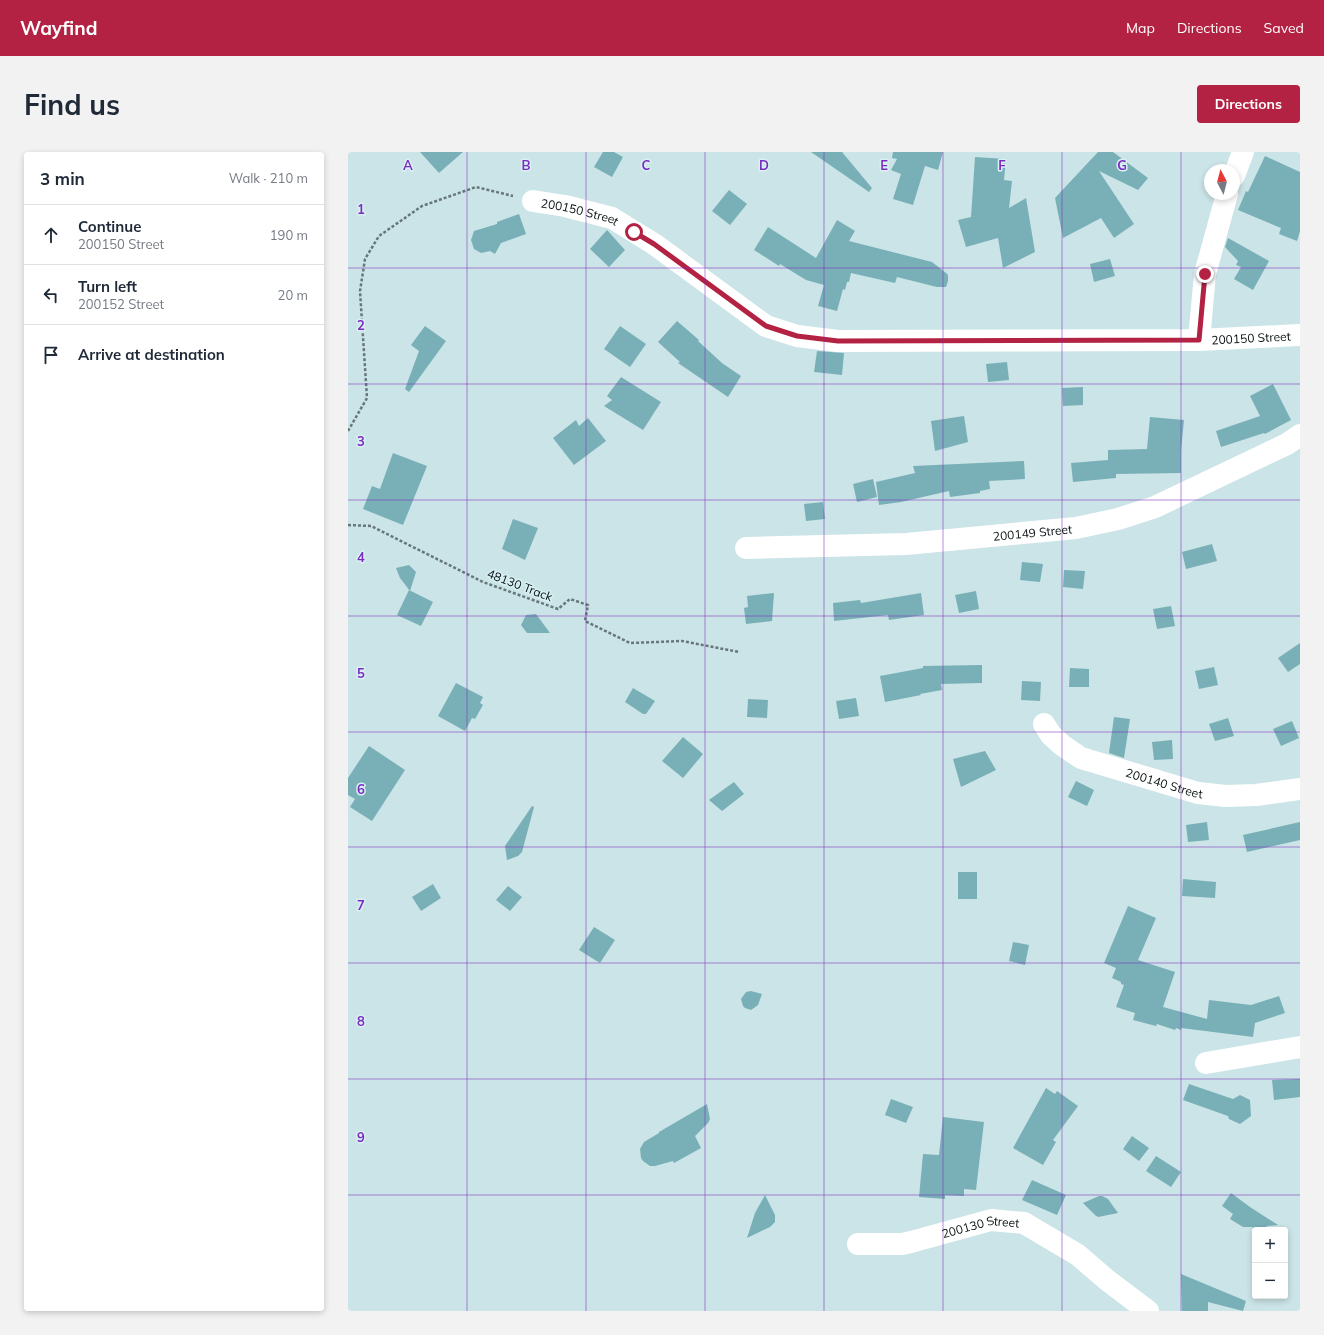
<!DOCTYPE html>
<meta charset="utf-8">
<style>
body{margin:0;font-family:Mulish,sans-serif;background:#f2f2f3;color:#1f2937}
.controls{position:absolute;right:12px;bottom:12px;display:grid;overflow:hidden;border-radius:4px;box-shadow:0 2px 6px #0003}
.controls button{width:36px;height:36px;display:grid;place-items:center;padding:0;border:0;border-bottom:1px solid #e0e1e3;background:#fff;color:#1f2937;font:20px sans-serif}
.compass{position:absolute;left:856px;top:12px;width:36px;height:36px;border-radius:50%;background:#fff;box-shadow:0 2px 6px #0003;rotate:353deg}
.stop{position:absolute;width:12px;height:12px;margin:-9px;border:3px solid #b32143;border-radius:50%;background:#fff}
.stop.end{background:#b32143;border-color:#fff;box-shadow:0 1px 4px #0008}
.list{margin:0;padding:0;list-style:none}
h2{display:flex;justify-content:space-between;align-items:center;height:52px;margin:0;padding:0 16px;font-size:17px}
h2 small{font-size:13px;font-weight:400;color:#747a83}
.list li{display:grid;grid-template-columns:26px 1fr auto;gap:12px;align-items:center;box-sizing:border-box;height:60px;padding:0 16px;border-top:1px solid #e0e1e3}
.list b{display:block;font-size:15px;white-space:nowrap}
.list p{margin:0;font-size:13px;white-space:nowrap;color:#747a83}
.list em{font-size:13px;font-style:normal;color:#747a83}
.icon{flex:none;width:22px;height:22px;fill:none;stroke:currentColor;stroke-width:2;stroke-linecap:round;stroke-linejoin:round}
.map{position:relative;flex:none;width:952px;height:1159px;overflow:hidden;border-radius:4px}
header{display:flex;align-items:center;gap:24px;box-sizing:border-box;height:56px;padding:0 20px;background:#b32143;color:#fff}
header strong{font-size:19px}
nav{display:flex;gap:22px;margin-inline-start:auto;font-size:14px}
.intro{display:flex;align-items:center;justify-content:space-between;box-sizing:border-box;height:96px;padding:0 24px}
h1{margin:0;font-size:28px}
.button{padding:10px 18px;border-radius:4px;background:#b32143;color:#fff;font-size:14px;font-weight:700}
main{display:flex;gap:24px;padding:0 24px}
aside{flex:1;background:#fff;border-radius:4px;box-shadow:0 2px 6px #0003}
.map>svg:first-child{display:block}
</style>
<header>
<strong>Wayfind</strong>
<nav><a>Map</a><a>Directions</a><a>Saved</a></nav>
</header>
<div class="intro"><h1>Find us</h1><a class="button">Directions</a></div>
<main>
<aside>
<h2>3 min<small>Walk · 210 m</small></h2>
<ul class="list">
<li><svg class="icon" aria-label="ahead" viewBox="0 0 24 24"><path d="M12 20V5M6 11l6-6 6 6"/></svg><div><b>Continue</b><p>200150 Street</p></div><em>190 m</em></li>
<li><svg class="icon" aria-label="left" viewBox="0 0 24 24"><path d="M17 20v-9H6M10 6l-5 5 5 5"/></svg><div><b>Turn left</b><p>200152 Street</p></div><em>20 m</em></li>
<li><svg class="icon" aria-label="arrive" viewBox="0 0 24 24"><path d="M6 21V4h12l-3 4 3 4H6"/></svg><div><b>Arrive at destination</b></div></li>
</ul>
</aside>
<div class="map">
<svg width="952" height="1159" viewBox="0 0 952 1159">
<rect width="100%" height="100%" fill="#cbe4e7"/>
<!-- building -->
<g fill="#79b0b7">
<polygon points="72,0 115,0 91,21"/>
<polygon points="255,0 266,0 275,5 264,25 246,15"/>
<polygon points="463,0 494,0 524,36 521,40"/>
<polygon points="545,0 595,0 590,18 577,14 565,53 545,47 553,22 543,18 549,7 544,6"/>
<polygon points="750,0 765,0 800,26 790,38 751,19 786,72 766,86 753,66 715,86 707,46"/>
<polygon points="917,4 952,20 952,79 949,89 931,82 933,76 890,58 898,39 900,40"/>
<polygon points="627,5 658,7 656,28 664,29 661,56 678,46 687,100 655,116 650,86 618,95 610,68 623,65"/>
<polygon points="381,38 399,52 382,73 364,59"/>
<polygon points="171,62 178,82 153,91 147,102 142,99 133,101 126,97 123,88 126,79 149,72 149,70"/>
<polygon points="489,68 507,79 501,89 584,110 598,121 600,123 600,129 598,135 589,135 549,125 547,131 503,121 501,130 499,130 497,138 495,137 489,159 470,154 476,133 458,128 432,112 431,114 406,98 420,75 468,106"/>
<polygon points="259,78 277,98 261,115 242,97"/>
<polygon points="880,86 921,109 905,138 886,127 893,115 888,113 890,109 877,95"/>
<polygon points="762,107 767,124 746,130 742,112"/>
<polygon points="329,169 351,188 350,189 374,211 393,224 380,245 330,211 332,210 310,190"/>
<polygon points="77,174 98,189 61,240 57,237 71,199 63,193"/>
<polygon points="272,174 298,192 282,215 256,197"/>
<polygon points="469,199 496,201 494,223 466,220"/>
<polygon points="659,210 661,228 640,230 638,212"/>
<polygon points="273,225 313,250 295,278 256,254 264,248 259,244"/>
<polygon points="925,232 943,268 917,282 916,281 873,295 868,279 912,264 902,244"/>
<polygon points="735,235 735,253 715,254 714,236"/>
<polygon points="616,264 620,290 587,299 583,269"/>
<polygon points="802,265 836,268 833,299 833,321 768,322 768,326 725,330 723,311 760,308 760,298 799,297"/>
<polygon points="240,266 258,289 226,313 205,286 228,268 231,274"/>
<polygon points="45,301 79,314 55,373 15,357 24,334 32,337"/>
<polygon points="676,309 677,327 641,329 642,337 632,339 632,341 602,345 601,339 553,350 531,353 528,330 567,321 565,314"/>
<polygon points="525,327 529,345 509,350 505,332"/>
<polygon points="475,350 477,367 458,369 456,352"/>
<polygon points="165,367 190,376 177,408 154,397"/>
<polygon points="864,392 869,409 838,417 834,400"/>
<polygon points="674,410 695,412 692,430 672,428"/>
<polygon points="61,413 68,420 62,439 52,426 48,416"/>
<polygon points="716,418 737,419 735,437 715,435"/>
<polygon points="61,438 85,450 73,474 49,463"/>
<polygon points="628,439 631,457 611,461 607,443"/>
<polygon points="426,441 424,469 398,472 396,456 400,455 399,444"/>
<polygon points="573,441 576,463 541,468 540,463 486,469 485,451 512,448 513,451"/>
<polygon points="823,454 827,474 809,477 805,457"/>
<polygon points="188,462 202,481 179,481 173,473 178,463"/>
<polygon points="952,491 952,512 940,520 930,506"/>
<polygon points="634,513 634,531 593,532 594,538 572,542 573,543 568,544 537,550 532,524 575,516 575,514"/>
<polygon points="866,515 870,533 851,537 847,519"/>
<polygon points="722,516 741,517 741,535 721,535"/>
<polygon points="674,529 693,530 692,549 673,548"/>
<polygon points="108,531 135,545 132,551 135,553 127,567 124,566 117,579 90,564"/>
<polygon points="285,536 307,549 298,562 295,562 277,550"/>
<polygon points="508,546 511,564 491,567 488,549"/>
<polygon points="400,547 420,548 419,566 399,565"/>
<polygon points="766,565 782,567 776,606 761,601"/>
<polygon points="880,566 886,584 867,589 861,572"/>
<polygon points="944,569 951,586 933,594 925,577"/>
<polygon points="335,585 355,602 335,626 314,609"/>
<polygon points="824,588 825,607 806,608 804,590"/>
<polygon points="21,594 57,618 24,669 2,655 7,647 0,643 0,626"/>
<polygon points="637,599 648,618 613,635 605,607"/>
<polygon points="728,629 746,638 739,654 720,645"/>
<polygon points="386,630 396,642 374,659 361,648"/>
<polygon points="184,654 186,655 174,700 170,704 159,708 157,694"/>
<polygon points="859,670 861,688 840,690 838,673"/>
<polygon points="952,670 952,688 899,700 895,683"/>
<rect x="610" y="720" width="19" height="27"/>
<polygon points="835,727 868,730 867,746 834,744"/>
<polygon points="85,732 93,746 73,759 64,745"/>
<polygon points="160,734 174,745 162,759 148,748"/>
<polygon points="780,754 808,766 790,808 827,820 815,855 859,867 861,848 903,853 931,844 937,861 907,871 905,885 833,876 833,878 828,876 827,878 809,872 808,874 785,868 787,861 768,855 776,833 773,832 773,830 764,826 768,816 756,811"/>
<polygon points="246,775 267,788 252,811 231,798"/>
<polygon points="665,790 681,793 677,813 661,809"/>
<polygon points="403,839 414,842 410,853 403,858 397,856 395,854 393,847 398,840"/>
<polygon points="952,927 952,945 926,948 924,928"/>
<polygon points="841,932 885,947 892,943 902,948 903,964 892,972 881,967 880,964 835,948"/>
<polygon points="698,936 707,942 709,939 730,954 705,988 708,990 695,1013 665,996"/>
<polygon points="543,947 565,955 558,971 537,963"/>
<polygon points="359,952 362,967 360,971 347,984 353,996 326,1011 325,1009 307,1014 302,1014 295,1009 293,1006 292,997 296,990 311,981 311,980"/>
<polygon points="595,965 636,970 628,1038 616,1037 616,1044 597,1043 597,1047 571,1045 575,1002 591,1003"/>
<polygon points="784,984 801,996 791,1009 775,997"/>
<polygon points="808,1004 833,1020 823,1035 798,1019"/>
<polygon points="684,1028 718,1043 709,1063 674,1048"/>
<polygon points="883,1041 902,1055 930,1073 919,1074 916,1078 908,1078 904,1075 895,1075 882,1067 885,1062 874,1054"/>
<polygon points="417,1043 427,1063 427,1070 422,1075 399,1086 407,1061"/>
<polygon points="751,1044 754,1044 760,1047 770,1061 750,1065 747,1063 735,1051"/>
<polygon points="833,1122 898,1149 895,1159 860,1150 860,1159 834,1159"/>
</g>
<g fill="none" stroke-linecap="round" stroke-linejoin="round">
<!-- path -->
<g stroke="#677779" stroke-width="2.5" stroke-dasharray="3 2" stroke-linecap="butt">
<polyline points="0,279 19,246 12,139 17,107 31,84 74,54 128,35 165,44"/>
<polyline points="0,373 23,374 135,430 210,457 222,447 240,453 237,469 282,491 334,489 391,500"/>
</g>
<!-- minor -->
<g stroke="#fff" stroke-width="22">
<polyline points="886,24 895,0"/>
<path id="s1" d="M185,49L217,54L264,66L306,92L418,174L449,184L490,189L851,188L952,183"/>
<polyline points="851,188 857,122 879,42"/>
<path id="s2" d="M398,396L558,392L728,376L770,367L807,355L939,292L952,283"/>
<path id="s3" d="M696,572L703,583L714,593L733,606L850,641L878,644L908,643L952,637"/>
<polyline points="858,911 952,895"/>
<path id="s4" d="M510,1092H554L563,1090L643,1068L676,1071L730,1103L759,1128L800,1159"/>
</g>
</g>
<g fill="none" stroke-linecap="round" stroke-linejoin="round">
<!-- route -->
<polyline stroke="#b32143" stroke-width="5" points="286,80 306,92 418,174 449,184 490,189 851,188 857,122"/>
</g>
<!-- grid -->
<path fill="none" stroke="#7b2cbf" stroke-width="1" stroke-opacity="0.55" d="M119,0V1159M238,0V1159M357,0V1159M476,0V1159M595,0V1159M714,0V1159M833,0V1159M0,116H952M0,232H952M0,348H952M0,464H952M0,580H952M0,695H952M0,811H952M0,927H952M0,1043H952"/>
<g text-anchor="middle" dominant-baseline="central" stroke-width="3" stroke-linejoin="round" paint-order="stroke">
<!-- street labels -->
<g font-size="12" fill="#081011" stroke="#d8f1f4">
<text stroke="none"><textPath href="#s1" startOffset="48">200150 Street</textPath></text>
<text stroke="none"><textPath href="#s1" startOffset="756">200150 Street</textPath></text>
<text stroke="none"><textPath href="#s2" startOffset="287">200149 Street</textPath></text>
<text transform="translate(172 433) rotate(21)">48130 Track</text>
<text stroke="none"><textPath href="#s3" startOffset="138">200140 Street</textPath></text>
<text stroke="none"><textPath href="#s4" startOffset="125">200130 Street</textPath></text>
</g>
</g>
<g font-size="13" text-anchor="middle" font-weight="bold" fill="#7b2cbf" stroke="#d8f1f4" stroke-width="3" stroke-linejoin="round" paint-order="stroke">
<text x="60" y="18">A</text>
<text x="178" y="18">B</text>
<text x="298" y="18">C</text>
<text x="416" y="18">D</text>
<text x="536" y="18">E</text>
<text x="654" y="18">F</text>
<text x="774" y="18">G</text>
<text x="13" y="62">1</text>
<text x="13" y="178">2</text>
<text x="13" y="294">3</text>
<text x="13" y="410">4</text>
<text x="13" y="526">5</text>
<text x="13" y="642">6</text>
<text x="13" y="758">7</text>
<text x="13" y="874">8</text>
<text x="13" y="990">9</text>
</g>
</svg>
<div class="controls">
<button>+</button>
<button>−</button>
</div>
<svg class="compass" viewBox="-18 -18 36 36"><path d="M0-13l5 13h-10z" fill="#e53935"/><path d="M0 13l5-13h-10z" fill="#747a83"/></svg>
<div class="stop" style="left:286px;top:80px"></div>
<div class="stop end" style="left:857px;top:122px"></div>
</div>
</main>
